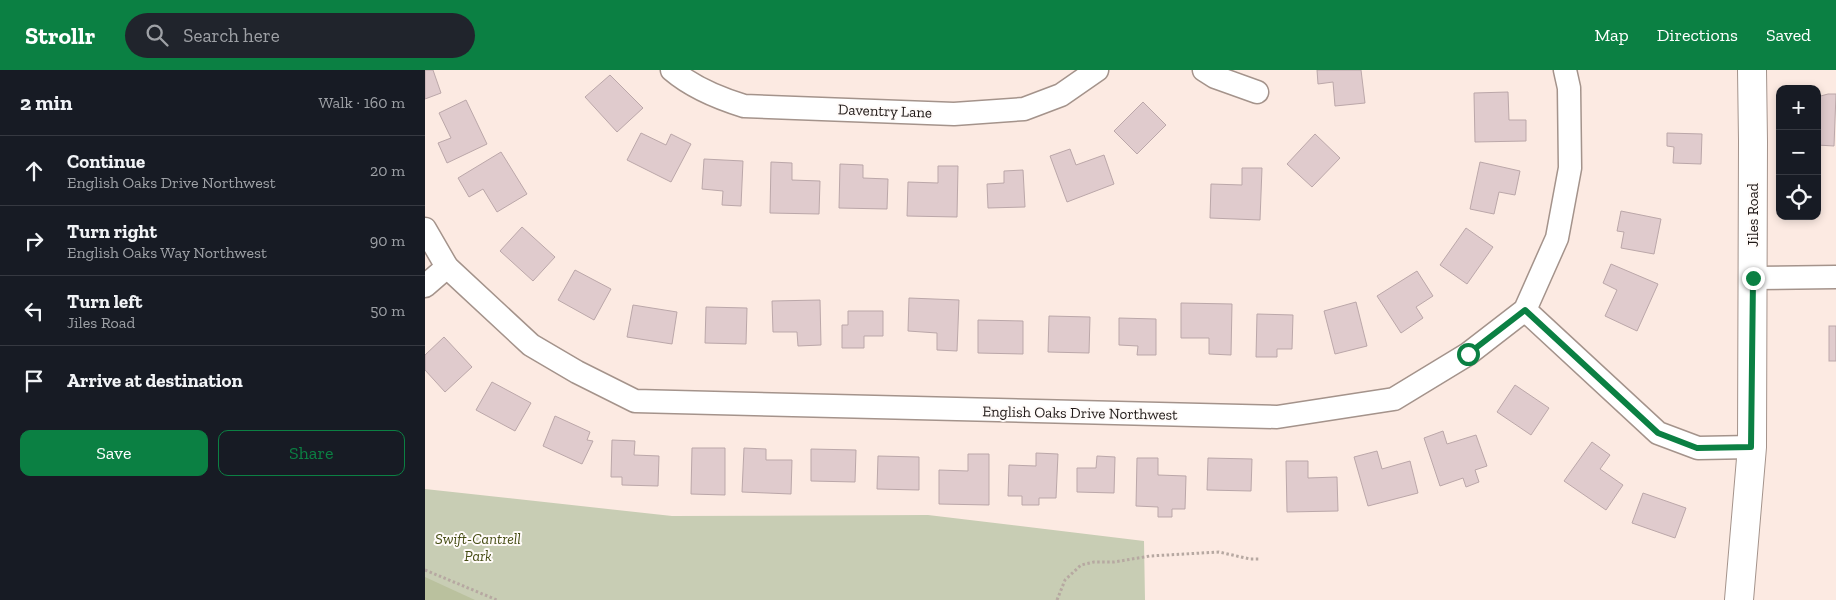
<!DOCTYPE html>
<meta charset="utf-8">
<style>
body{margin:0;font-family:"Zilla Slab",serif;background:#20242c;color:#f1f3f6}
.controls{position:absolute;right:15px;top:15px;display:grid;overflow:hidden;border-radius:10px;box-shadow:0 2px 8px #0003}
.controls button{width:45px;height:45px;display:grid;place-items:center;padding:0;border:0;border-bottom:1px solid #363941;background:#171b24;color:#f1f3f6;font:25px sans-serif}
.stop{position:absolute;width:15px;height:15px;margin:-11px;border:4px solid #0b8043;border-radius:50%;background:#fff}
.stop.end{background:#0b8043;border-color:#fff;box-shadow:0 1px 5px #0008}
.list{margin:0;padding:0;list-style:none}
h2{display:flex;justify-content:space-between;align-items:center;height:65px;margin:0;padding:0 20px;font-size:21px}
h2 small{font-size:16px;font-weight:400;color:#9ea1a6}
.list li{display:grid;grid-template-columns:32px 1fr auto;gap:15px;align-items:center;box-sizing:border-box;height:70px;padding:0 20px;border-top:1px solid #363941}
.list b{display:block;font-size:19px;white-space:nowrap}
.list p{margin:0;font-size:16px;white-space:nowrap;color:#9ea1a6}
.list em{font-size:16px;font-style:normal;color:#9ea1a6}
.actions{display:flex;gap:10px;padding:15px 20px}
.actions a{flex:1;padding:11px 0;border:1px solid #0b8043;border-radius:10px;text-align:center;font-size:18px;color:#0b8043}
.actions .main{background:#0b8043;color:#fff}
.icon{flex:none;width:28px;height:28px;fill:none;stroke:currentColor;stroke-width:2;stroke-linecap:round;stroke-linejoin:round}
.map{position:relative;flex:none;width:1411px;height:530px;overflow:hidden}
header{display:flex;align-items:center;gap:30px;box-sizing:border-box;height:70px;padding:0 25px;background:#0b8043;color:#fff}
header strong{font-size:24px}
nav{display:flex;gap:28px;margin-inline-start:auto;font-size:18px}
.search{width:350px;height:45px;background:#20242c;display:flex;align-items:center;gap:12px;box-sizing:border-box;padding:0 18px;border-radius:28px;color:#9ea1a6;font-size:19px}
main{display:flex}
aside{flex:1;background:#171b24}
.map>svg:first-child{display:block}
</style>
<header>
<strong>Strollr</strong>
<div class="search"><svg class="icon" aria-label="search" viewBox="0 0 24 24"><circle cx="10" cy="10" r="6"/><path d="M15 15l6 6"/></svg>Search here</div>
<nav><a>Map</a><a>Directions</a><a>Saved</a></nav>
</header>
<main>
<aside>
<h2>2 min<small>Walk · 160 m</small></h2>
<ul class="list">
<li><svg class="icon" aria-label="ahead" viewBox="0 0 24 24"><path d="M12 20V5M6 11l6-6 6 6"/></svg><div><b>Continue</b><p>English Oaks Drive Northwest</p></div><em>20 m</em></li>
<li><svg class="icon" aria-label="right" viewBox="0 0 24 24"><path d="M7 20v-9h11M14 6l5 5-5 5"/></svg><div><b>Turn right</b><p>English Oaks Way Northwest</p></div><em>90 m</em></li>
<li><svg class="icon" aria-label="left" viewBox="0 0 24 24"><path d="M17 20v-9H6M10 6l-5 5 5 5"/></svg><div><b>Turn left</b><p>Jiles Road</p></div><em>50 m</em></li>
<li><svg class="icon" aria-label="arrive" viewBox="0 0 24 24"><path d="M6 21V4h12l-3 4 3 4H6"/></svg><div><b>Arrive at destination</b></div></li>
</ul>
<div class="actions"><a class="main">Save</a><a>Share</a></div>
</aside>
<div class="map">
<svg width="1411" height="530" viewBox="0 0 1411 530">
<rect width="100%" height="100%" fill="#fceae2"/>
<!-- green -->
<polygon fill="#c8cdb4" points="0,419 247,446 503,445 719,471 720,530 0,530"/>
<!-- forest -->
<polygon fill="#bac19e" points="0,507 50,530 0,530"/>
<!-- building -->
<g fill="#e0cbcd" stroke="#bba7a9">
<polygon points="0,0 8,0 16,23 0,29"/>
<polygon points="892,0 936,0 940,33 910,36 908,12 893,14"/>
<polygon points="185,5 218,38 192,62 160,27"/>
<polygon points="1083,22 1084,50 1101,50 1101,71 1050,72 1049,23"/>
<polygon points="1403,24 1411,24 1409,76 1392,75 1392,27"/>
<polygon points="41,30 62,74 22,93 13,73 26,68 14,43"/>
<polygon points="718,32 741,55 712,84 689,61"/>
<polygon points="216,63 241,75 246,64 266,74 246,112 202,90"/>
<polygon points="1242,63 1277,64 1276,94 1248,93 1249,77 1242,76"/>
<polygon points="890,64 915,88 887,117 862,94"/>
<polygon points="645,79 651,95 679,85 689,114 642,132 625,86"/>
<polygon points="76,82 102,124 72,142 58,119 44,127 33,108"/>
<polygon points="279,89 318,91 316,136 297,135 298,121 277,119"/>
<polygon points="346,92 367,93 367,110 395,111 394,144 345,143"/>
<polygon points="1055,92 1095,101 1090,125 1074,122 1069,144 1045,139"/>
<polygon points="415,94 438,95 438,108 463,109 462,139 414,138"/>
<polygon points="513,96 533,96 532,147 482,146 483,112 513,113"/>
<polygon points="817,98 837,98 835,150 785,148 786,114 817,115"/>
<polygon points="598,100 600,137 563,138 562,114 579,113 579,101"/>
<polygon points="1196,141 1236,149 1229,184 1196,178 1199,162 1192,161"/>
<polygon points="97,157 130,187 108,211 75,181"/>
<polygon points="1041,158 1068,177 1042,214 1015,195"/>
<polygon points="1186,194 1233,214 1212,261 1180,246 1192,220 1178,213"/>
<polygon points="150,200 186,219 169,250 133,230"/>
<polygon points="992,201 1008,226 991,237 998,248 976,263 952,226"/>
<polygon points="484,228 534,230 532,281 512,280 512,263 483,261"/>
<polygon points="395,230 396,275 373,276 372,262 348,262 347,231"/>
<polygon points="931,232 942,276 910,284 899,241"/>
<polygon points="756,233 807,234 806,285 784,284 784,268 756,268"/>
<polygon points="208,235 252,242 247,274 202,267"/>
<polygon points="281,237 322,238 321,274 280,273"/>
<polygon points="423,241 458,241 458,266 439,266 439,278 417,278 417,255 423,255"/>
<polygon points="832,244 868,245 867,279 852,279 852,287 831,287"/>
<polygon points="624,246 665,247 664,283 623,282"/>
<polygon points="694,248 731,249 731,285 712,285 713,276 694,275"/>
<polygon points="553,250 598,251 598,284 553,283"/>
<rect x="1404" y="256" width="7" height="35"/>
<polygon points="19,267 47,297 20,322 0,300 0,285"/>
<polygon points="67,312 106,333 90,361 51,340"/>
<polygon points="1090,315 1124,338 1106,365 1072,342"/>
<polygon points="130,346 165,362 162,370 168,371 157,394 118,376"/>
<polygon points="1018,361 1022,374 1051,365 1062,396 1050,400 1054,412 1041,417 1038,408 1015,416 999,368"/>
<polygon points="187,370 210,371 209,385 234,386 233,416 197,415 197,407 186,407"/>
<polygon points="1167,372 1185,385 1175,399 1198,415 1181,440 1139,411"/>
<polygon points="267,378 300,378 300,425 266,424"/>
<polygon points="319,378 341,379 341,390 367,390 366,424 317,422"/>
<polygon points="386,379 431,380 430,412 386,411"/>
<polygon points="952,381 957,399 985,391 993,423 943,436 929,387"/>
<polygon points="611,383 633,384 631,428 614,428 614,435 597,435 597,426 583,426 584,395 611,396"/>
<polygon points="543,384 564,384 564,435 514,434 514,400 543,401"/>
<polygon points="453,386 494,387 494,420 452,419"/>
<polygon points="672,386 690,387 689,423 652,422 652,398 671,398"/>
<polygon points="712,388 733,388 733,405 761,406 760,439 747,439 747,447 733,447 733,437 711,436"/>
<polygon points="783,388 827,389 826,421 782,420"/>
<polygon points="861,391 883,391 883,408 912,407 913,441 862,442"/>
<polygon points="1218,423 1261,438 1250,468 1207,453"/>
</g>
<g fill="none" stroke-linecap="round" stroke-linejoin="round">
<defs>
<g id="minor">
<path d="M247,0C268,18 293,28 319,36L529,44L599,39L636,25L672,0"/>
<polyline points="779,0 790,7 832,22"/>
<polyline points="0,159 22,197 106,275 152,302 210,331 852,347 969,329 1043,284 1100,240 1132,168 1145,98 1144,18 1140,0"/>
<polyline points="1328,208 1411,207"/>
<polyline points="0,216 22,197"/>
<polyline points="1100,240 1233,363 1273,378 1327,377"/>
</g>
<polyline id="tertiary" points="1314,530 1327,377 1328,71 1327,0"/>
</defs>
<!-- minor casing -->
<use href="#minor" stroke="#a4938b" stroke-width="25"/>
<!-- tertiary casing -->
<use href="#tertiary" stroke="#a4938b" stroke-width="30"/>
<!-- path -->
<g stroke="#b6a8a1" stroke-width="3" stroke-dasharray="2.5 2.5" stroke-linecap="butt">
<polyline points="0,500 72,530"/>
<polyline points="632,530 640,510 656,495 669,492 689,492 725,486 794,482 825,489 835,489"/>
</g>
<!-- minor -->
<use href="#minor" stroke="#fff" stroke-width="22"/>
<!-- tertiary -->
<use href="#tertiary" stroke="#fff" stroke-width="28"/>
</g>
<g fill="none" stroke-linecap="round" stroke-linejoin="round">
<!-- route -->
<polyline stroke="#0b8043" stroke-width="6" points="1043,284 1100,240 1233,363 1272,378 1326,377 1328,208"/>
</g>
<g text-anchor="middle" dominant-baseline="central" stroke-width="4" stroke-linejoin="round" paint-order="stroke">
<!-- street labels -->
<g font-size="15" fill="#1f1816" stroke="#fffbf9">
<text transform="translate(460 41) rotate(2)">Daventry Lane</text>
<text transform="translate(1328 145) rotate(-90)">Jiles Road</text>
<text transform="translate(655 343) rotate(1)">English Oaks Drive Northwest</text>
</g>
<!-- park labels -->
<g font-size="15" font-style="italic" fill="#454c13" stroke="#fffbf9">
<text x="53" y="469">Swift-Cantrell<tspan x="53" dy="17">Park</tspan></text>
</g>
</g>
</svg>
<div class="controls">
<button>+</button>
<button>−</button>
<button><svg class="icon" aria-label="locate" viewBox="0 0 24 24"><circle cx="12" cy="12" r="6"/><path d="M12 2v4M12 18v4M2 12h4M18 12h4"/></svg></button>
</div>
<div class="stop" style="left:1043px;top:284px"></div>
<div class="stop end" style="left:1328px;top:208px"></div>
</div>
</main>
